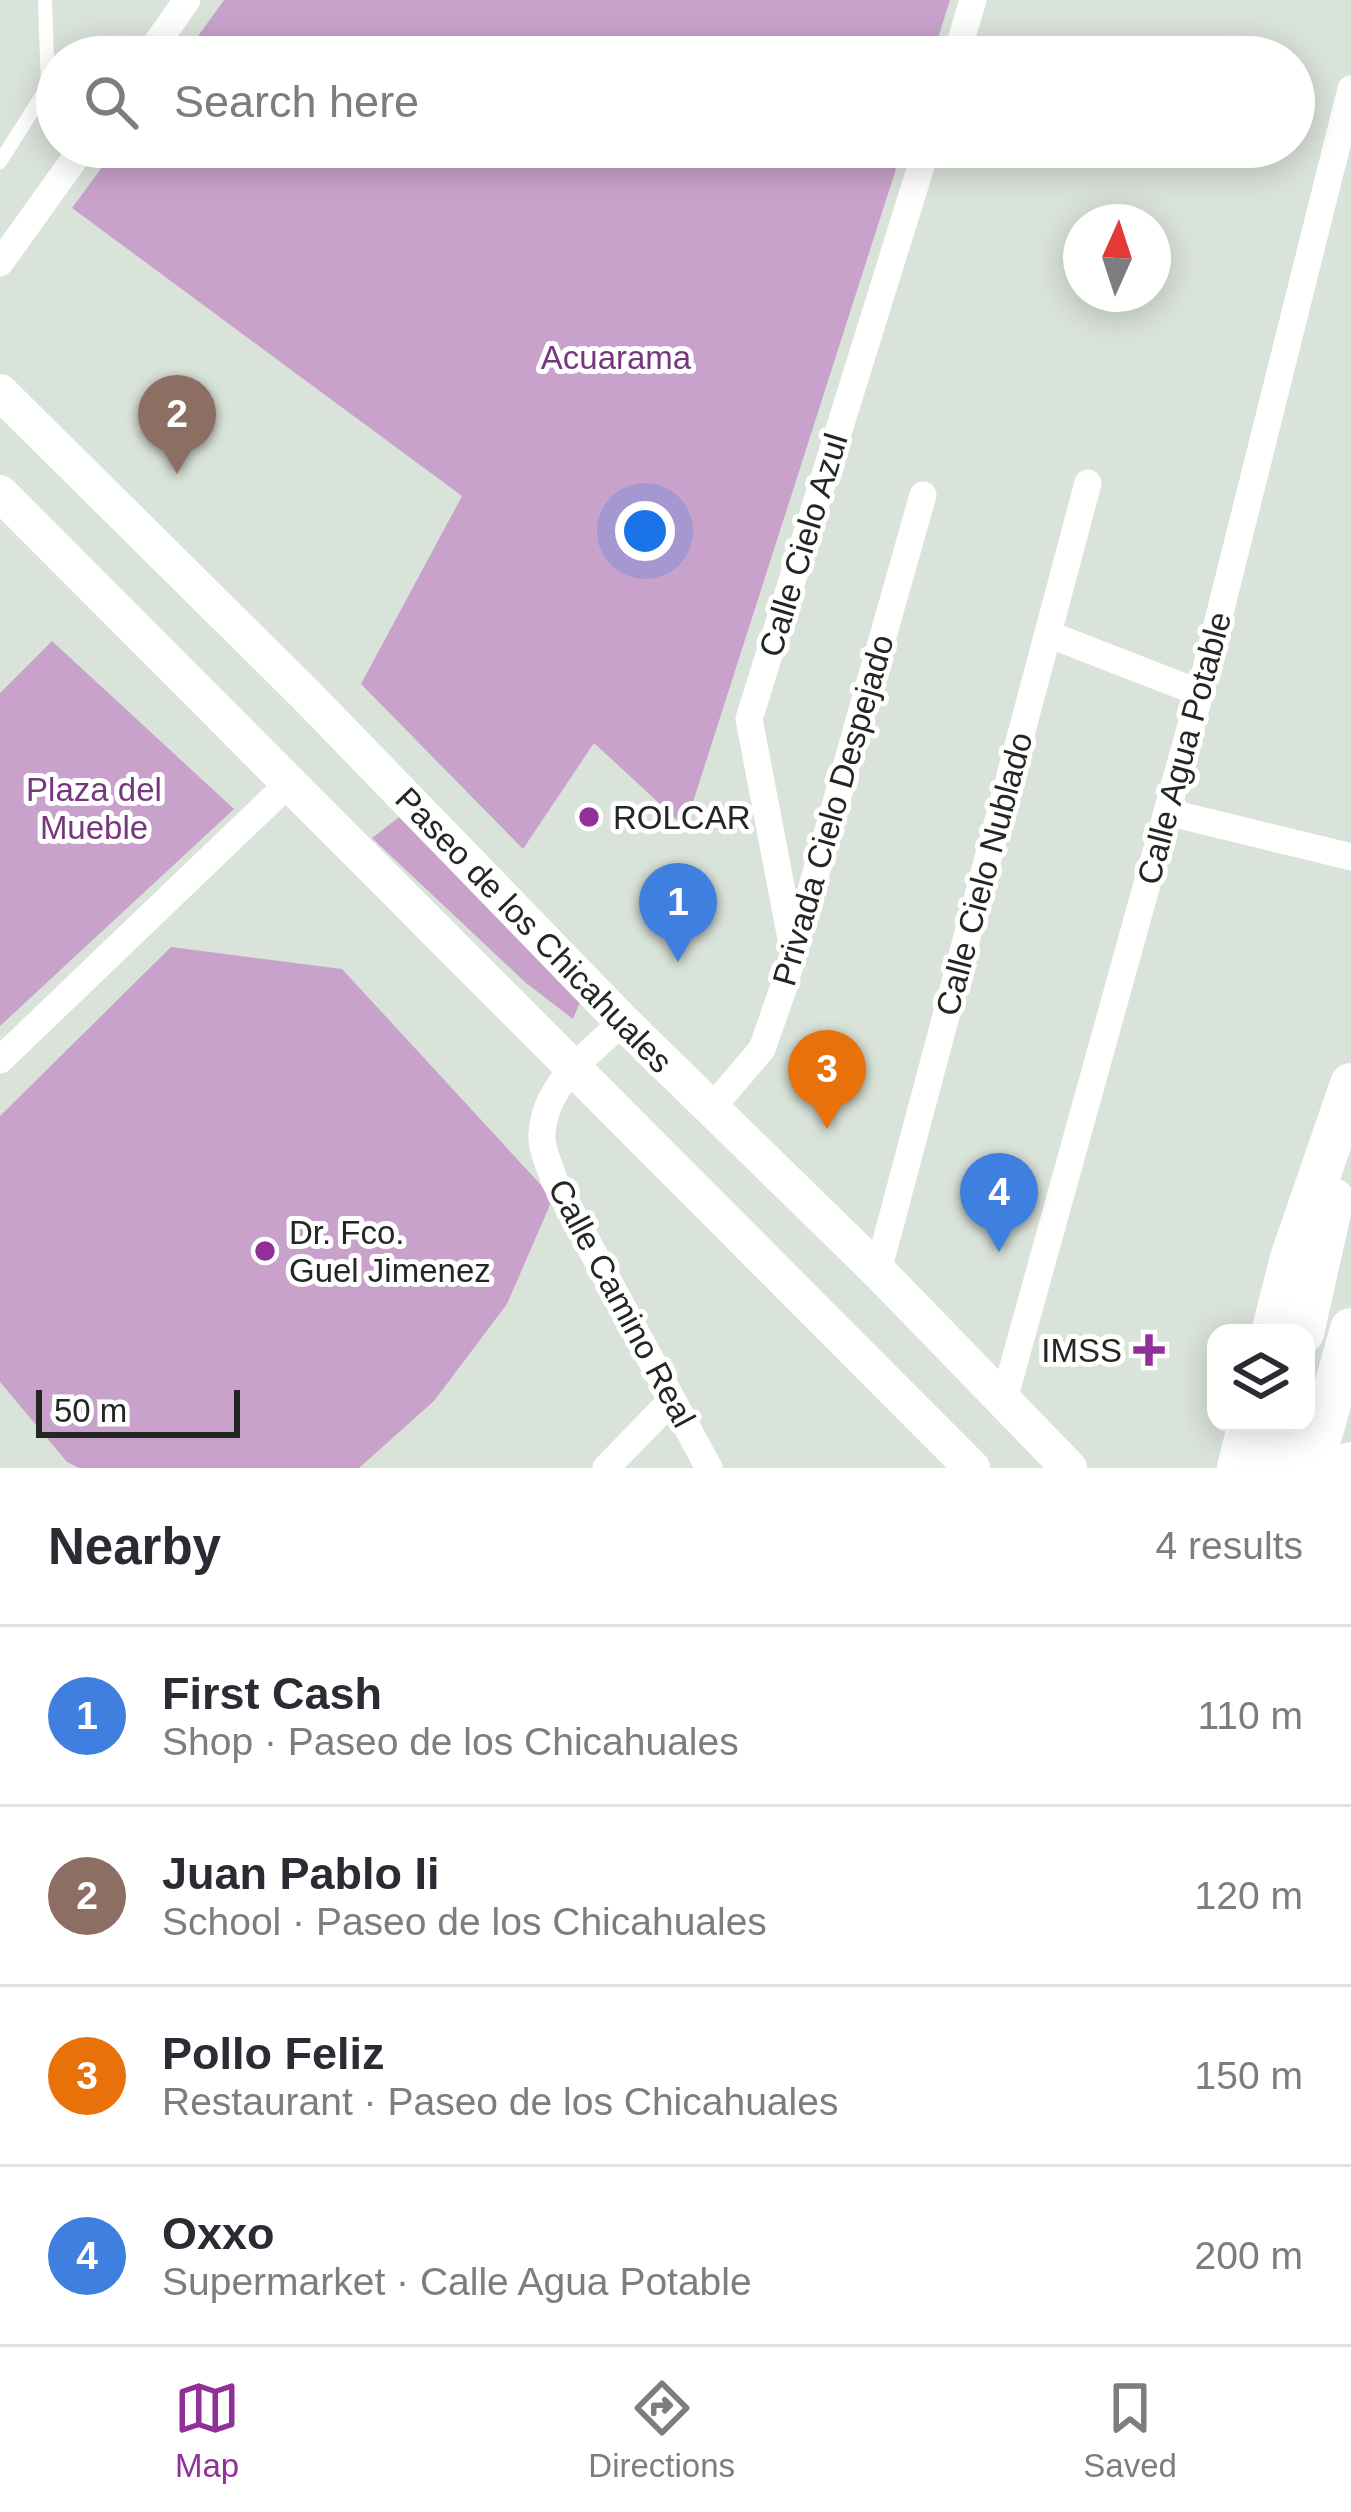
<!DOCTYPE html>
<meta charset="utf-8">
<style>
body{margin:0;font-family:Arial,sans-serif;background:#f2f2f3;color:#2b2b33}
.controls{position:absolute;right:36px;bottom:36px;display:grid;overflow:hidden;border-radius:24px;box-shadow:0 6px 30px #0003}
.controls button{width:108px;height:108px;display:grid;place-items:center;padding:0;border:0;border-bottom:3px solid #e1e1e2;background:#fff;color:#2b2b33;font:60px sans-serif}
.compass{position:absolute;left:1063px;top:204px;width:108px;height:108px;border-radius:50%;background:#fff;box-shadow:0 6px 30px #0003;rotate:3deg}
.scale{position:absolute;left:36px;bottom:30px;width:204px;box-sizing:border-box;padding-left:12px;border:6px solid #232623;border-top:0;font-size:33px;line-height:42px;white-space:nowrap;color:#232623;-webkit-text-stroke:9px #fff;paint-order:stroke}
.you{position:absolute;left:645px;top:531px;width:42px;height:42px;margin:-30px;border:9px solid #fff;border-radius:50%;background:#1a73e8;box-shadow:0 0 0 18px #1a73e833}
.badge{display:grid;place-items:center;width:78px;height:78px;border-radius:50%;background:#913099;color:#fff;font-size:39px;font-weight:700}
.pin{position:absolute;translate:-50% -99px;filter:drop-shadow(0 3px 6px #0008)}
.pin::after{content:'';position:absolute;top:63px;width:42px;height:36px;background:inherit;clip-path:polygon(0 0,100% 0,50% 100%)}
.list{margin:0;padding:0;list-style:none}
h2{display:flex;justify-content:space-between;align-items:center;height:156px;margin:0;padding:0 48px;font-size:51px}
h2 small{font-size:39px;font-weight:400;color:#7c7c81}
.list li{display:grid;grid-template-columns:78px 1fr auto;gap:36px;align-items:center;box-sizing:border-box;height:180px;padding:0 48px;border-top:3px solid #e1e1e2}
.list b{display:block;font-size:45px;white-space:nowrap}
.list p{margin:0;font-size:39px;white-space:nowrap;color:#7c7c81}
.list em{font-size:39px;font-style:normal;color:#7c7c81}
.icon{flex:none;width:66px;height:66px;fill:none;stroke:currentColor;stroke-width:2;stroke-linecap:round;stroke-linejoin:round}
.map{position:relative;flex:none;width:1351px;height:1468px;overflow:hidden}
.search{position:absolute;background:#fff;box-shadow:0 6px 30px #0003;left:36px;right:36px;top:36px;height:132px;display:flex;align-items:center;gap:30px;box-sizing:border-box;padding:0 42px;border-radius:66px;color:#7c7c81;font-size:45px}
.sheet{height:876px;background:#fff}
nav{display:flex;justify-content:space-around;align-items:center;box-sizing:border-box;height:168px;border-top:3px solid #e1e1e2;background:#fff;font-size:33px;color:#7c7c81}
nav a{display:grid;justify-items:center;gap:6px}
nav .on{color:#913099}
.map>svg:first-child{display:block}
</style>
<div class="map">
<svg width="1351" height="1468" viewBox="0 0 1351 1468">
<rect width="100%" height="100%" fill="#dae3da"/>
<!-- green -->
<g fill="#c9a2cb">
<polygon points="224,0 950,0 932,57 183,57"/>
<polygon points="117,147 903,147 685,827 594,743 523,849 361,684 462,496 72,208"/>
<polygon points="52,641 234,809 0,1026 0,693"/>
<polygon points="399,817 580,1002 573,1019 526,983 372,838"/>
<polygon points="171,947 342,969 553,1198 507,1304 434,1401 359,1468 79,1468 67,1462 0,1382 0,1116"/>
</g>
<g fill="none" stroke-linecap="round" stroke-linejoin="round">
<!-- service -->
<polyline stroke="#fff" stroke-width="14" points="0,162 48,86 45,0"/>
<!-- minor -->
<g stroke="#fff" stroke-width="27">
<polyline points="147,57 187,0"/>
<polyline points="956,57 973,0"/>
<polyline points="0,263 83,147"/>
<polyline points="1048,634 1200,693"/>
<polyline points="1167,812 1351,857"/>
<polyline points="793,949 749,719 927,147"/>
<path d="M623,1022C589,1053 544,1085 542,1135C541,1149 550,1166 554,1180L709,1468"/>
<polyline points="0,1060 289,783"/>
<polyline points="710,1110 762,1049 784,986 923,495"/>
<polyline points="878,1271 1088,483"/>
<polyline points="1003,1403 1200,693 1351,89"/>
<polyline points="606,1468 671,1401"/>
</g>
<!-- secondary -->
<g stroke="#fff" stroke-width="36">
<polyline points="0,392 306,695 623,1022 878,1271 1069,1468"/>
<polyline points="0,493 972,1468"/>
</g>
<!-- primary -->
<g stroke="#fff" stroke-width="42">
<polyline points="1272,1333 1291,1258 1351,1084"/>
<polyline points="1303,1333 1333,1199"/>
<polyline points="1238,1468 1249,1423"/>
<polyline points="1269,1468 1281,1423"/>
<polyline points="1312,1468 1351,1329"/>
<polyline points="1350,1468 1351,1463"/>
</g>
</g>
<!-- markers -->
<g fill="#913099" stroke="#fff" stroke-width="4.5">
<circle cx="589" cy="817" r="12"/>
<circle cx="265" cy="1251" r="12"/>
<path d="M1143 1332h12v12h12v12h-12v12h-12v-12h-12v-12h12z"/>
</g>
<g text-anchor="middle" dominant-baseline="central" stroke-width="10" stroke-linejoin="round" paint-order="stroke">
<!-- park labels -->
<g font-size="33" fill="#77377c" stroke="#fff">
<text x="616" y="357">Acuarama</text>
<text x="94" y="789">Plaza del<tspan x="94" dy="38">Mueble</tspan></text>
</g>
<!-- street labels -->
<g font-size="33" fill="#232623" stroke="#fff">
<text transform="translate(803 545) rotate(-73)">Calle Cielo Azul</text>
<text transform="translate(1184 748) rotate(-75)">Calle Agua Potable</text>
<text transform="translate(833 810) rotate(-74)">Privada Cielo Despejado</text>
<text transform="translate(984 874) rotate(-75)">Calle Cielo Nublado</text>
<text transform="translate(534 930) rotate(46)">Paseo de los Chicahuales</text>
<text transform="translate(622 1303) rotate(62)">Calle Camino Real</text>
</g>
<!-- poi labels -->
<g font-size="33" fill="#232623" stroke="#fff" text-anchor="start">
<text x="613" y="817">ROLCAR</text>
<text x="289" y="1232">Dr. Fco.<tspan x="289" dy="38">Guel Jimenez</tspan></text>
<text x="1122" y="1350" text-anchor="end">IMSS</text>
</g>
</g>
</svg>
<div class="controls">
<button><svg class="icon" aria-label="layers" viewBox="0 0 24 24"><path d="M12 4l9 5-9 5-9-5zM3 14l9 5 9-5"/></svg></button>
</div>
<svg class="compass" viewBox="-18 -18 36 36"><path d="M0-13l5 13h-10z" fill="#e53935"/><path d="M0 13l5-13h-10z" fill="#7c7c81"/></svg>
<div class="scale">50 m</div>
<div class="you"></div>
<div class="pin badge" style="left:678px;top:962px;background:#3f7fe0">1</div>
<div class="pin badge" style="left:177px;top:474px;background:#8d6e63">2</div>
<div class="pin badge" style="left:827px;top:1129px;background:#e8710a">3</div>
<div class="pin badge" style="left:999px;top:1252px;background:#3f7fe0">4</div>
<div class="search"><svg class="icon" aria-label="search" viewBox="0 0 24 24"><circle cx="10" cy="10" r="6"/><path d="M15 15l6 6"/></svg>Search here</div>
</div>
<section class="sheet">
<h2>Nearby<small>4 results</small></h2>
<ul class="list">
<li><span class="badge" style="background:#3f7fe0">1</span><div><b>First Cash</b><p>Shop · Paseo de los Chicahuales</p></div><em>110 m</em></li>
<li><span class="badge" style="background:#8d6e63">2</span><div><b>Juan Pablo Ii</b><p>School · Paseo de los Chicahuales</p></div><em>120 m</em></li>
<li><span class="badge" style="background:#e8710a">3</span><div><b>Pollo Feliz</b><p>Restaurant · Paseo de los Chicahuales</p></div><em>150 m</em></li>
<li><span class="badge" style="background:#3f7fe0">4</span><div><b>Oxxo</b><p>Supermarket · Calle Agua Potable</p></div><em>200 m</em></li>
</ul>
</section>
<nav>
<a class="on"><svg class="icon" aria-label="map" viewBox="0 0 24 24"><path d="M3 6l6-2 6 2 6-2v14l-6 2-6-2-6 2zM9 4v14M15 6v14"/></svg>Map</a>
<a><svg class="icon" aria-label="directions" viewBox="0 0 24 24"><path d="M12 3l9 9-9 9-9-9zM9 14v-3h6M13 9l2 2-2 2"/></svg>Directions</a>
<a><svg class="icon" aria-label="saved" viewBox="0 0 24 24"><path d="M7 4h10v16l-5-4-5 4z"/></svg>Saved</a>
</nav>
